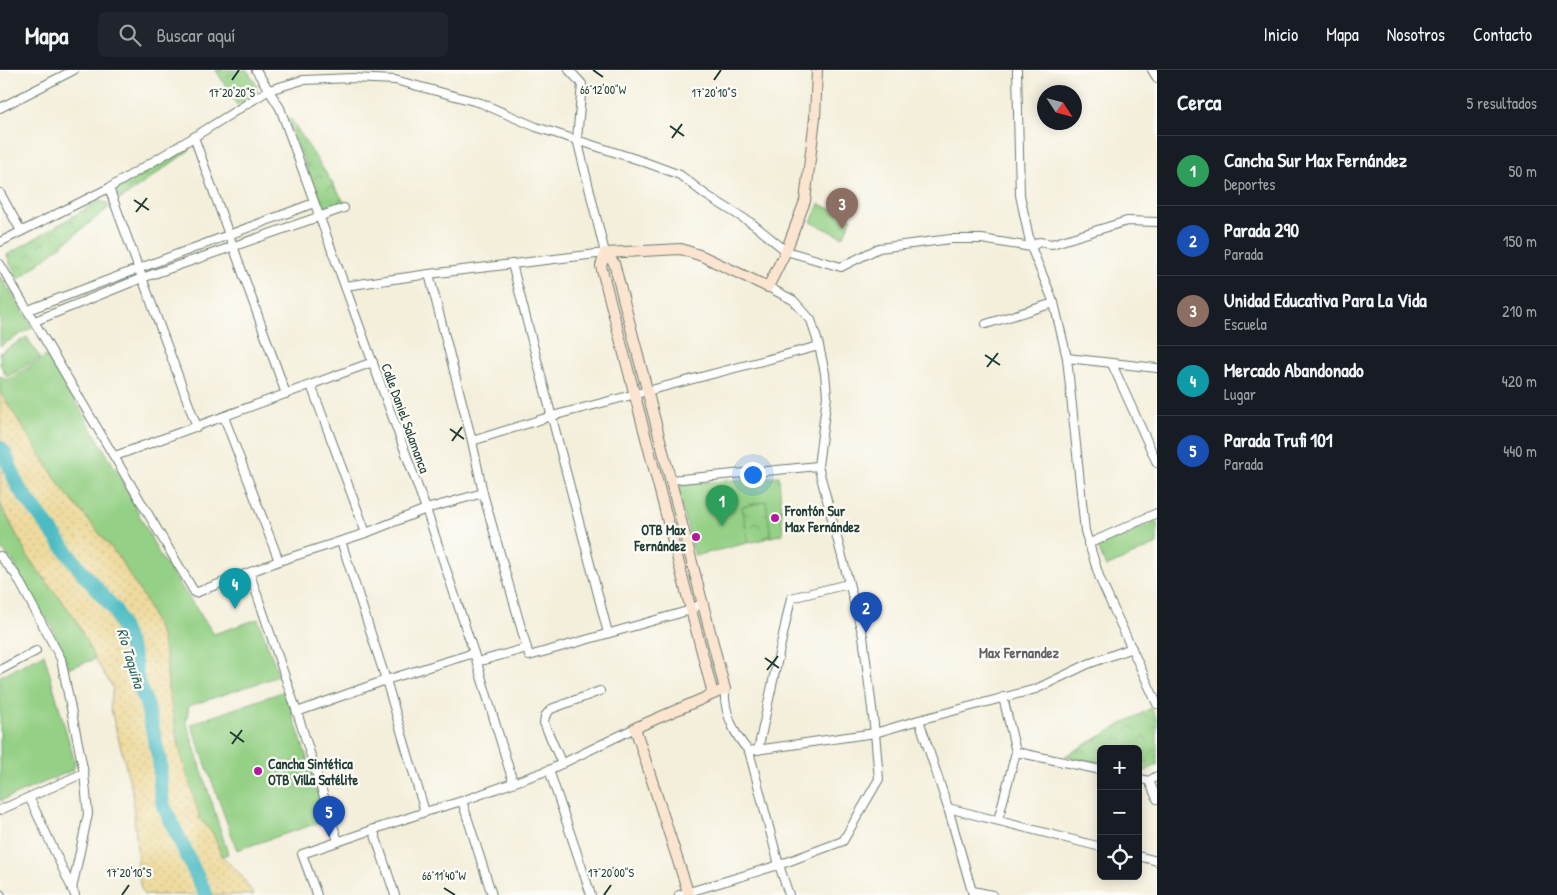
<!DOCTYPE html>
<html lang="es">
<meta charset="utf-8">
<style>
body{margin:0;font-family:"Patrick Hand",sans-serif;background:#20242c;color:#f1f3f6}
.controls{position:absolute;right:15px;bottom:15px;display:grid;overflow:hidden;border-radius:8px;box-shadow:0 2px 12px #0003}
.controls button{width:45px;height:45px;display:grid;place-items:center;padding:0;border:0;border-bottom:1px solid #363941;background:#171b24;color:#f1f3f6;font:25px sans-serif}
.compass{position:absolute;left:1037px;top:15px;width:45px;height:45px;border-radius:50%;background:#171b24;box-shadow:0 2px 12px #0003;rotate:126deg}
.you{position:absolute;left:752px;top:404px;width:18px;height:18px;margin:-12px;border:4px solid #fff;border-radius:50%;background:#1a73e8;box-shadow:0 0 0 8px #1a73e833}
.badge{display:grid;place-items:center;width:32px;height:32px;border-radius:50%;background:#d690ce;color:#fff;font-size:16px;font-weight:700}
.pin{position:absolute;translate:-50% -41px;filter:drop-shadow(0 1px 2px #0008)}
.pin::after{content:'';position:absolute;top:26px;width:18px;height:15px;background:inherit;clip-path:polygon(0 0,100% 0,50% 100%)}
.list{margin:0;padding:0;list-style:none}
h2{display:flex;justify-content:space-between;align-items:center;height:65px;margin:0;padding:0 20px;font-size:21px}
h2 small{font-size:16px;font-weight:400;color:#9ea1a6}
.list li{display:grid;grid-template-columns:32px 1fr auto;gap:15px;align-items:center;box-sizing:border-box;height:70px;padding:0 20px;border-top:1px solid #363941}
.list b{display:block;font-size:19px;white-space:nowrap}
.list p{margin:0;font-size:16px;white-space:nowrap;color:#9ea1a6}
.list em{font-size:16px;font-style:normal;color:#9ea1a6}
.icon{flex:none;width:28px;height:28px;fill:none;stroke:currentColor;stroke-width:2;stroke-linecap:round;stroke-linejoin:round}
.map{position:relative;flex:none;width:1157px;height:825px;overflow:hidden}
header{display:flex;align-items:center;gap:30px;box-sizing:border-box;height:70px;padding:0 25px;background:#171b24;border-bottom:1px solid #363941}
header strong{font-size:24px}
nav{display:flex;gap:28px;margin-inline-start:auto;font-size:18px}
.search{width:350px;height:45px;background:#20242c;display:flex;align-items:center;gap:12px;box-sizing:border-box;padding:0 18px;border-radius:8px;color:#9ea1a6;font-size:19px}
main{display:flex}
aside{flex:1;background:#171b24}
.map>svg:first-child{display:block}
</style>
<header>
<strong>Mapa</strong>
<div class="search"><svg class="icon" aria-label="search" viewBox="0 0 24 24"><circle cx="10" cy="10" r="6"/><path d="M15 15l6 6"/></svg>Buscar aquí</div>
<nav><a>Inicio</a><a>Mapa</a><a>Nosotros</a><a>Contacto</a></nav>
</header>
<main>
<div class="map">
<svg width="1157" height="825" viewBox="0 0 1157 825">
<defs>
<pattern id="sand-dots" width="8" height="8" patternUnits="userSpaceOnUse" patternTransform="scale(1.25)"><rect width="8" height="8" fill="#eeda9e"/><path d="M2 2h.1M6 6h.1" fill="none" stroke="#ccbc89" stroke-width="1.8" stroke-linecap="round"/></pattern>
<pattern id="park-crowns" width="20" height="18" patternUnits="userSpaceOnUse" patternTransform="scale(1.25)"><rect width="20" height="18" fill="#94d085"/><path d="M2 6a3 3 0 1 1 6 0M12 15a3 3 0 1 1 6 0" fill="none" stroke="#78aa6e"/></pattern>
</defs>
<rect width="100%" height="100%" fill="#fdfcf7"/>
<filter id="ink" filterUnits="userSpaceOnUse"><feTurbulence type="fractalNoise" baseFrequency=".02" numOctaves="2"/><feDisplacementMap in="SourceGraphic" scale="10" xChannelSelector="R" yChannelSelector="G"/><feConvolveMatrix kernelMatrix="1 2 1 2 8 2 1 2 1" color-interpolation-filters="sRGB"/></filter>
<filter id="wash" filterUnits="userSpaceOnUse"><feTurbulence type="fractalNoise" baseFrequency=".0096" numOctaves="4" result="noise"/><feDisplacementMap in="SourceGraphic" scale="20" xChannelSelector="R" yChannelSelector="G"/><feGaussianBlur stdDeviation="1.12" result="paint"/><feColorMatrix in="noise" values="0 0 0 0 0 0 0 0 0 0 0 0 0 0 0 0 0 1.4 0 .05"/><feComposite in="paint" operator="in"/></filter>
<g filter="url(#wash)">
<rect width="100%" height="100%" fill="#f4efdb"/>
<!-- grass -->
<g fill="#94d085" stroke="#5a865c">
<polygon points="819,134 852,148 843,167 811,152"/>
<polygon points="0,206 13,225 33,257 0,276"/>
<polygon points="27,267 40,288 7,307 0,294 0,283"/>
<polygon points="48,285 118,403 160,486 214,564 258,549 279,606 189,636 186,651 228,784 222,786 213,764 200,749 185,703 173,648 168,618 166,589 161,566 145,530 117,485 61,417 0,322 0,306 8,310"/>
<polygon points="779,406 783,464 695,486 676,415"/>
<polygon points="0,433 30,490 75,548 95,589 69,598 51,554 38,538 12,490 0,478"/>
<polygon points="1157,451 1157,474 1106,497 1098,477"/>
<polygon points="44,584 75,693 73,700 0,731 0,606"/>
<polygon points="285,621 327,750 237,780 191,654"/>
</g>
<!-- sand -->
<polygon fill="url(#sand-dots)" stroke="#868c69" points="0,322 61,417 117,485 145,530 161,566 166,589 168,618 178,674 200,749 213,764 222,786 240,804 254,825 144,825 140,815 132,720 110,636 113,618 95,589 75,548 30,490 0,433"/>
<!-- park -->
<g fill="url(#park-crowns)" stroke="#5a865c">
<polygon points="216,0 247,0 256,14 257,22 237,35"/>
<polygon points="291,49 345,133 323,140 288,50"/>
<polygon points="188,77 191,79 120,130 116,120"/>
<polygon points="99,131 108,133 111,136 18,210 11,196 7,185"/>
<polygon points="766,431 771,467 749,473 742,437"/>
<polygon points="1151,638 1157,650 1157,695 1142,703 1138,703 1138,679 1101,679 1101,694 1065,686"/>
</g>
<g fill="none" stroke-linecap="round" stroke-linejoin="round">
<!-- river -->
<polyline stroke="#4dbcc2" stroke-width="15" points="0,378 5,384 18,417 83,503 115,540 133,585 138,613 147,635 160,693 160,713 163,735 206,825"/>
</g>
</g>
<g filter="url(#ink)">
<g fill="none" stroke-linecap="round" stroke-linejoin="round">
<defs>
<g id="street">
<polyline points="256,0 280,38 426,439 474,583 513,712"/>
<polyline points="1017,0 1020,125 1031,177 1054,233 1067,288 1085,461 1100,509 1157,634"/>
<polyline points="1152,0 1157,8"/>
<polyline points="0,38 74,0"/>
<polyline points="194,67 286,324"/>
<polyline points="109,118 197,357"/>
<polyline points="0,123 21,161"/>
<polyline points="0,172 109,118 194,67 269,20 303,10 352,8 395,10 481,33 536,57 642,91 680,105 706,125 753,154 786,181 841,197 879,178 951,169 982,169 1031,177 1039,172 1052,174 1127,151 1157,152"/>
<polyline points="0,194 195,523 279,491 366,463 426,439 483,423"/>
<polyline points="512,194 608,563"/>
<polyline points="429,204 472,371 483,423 529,586 691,540 703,532"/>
<polyline points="345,216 429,204 605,183 577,69 582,14 569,0"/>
<polyline points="28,240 314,133"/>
<polyline points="35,251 142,208 344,138"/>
<polyline points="986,254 1054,233"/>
<polyline points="1067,288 1157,298"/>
<polyline points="1112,294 1157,393"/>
<polyline points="311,315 366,463"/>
<polyline points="224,347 279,491"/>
<polyline points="472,371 552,346 819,276"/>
<polyline points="115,386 373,292"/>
<polyline points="671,410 818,396"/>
<polyline points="341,471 386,610 425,742"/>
<polyline points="1088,474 1157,443"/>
<polyline points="0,486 16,505 61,589 84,703 88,744 72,819"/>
<polyline points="250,504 297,642 338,771"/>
<polyline points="477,592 527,578"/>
<polyline points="0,600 36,581"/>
<path d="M725,619C723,639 734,666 749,681L779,795L789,825"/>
<polyline points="297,642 386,610 474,583"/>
<polyline points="919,650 948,738 973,825"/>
<polyline points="758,680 791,528 848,514"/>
<polyline points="749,681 875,663 919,650 1036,619 1088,594 1132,578"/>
<polyline points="1016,682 1101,700"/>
<polyline points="562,694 544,653 545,646 551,639 600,621"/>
<polyline points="549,700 591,825"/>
<polyline points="1138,708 1149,711 1157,706"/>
<polyline points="1149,711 1157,729"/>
<polyline points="30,729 75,825"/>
<polyline points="462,731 492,825"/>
<polyline points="948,738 1101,777"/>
<polyline points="0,740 84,703"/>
<polyline points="998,750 1016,682 1003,627"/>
<polyline points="373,759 395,825"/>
<polyline points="1138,786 1157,791"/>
<polyline points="973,821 992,825"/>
<polyline points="0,824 1,825"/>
<polyline points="317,825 302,784 425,742 462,731 549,700 635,658"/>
<polyline points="679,825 779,795 843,771 879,709 875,663 863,566 818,396 827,326 825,303 819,276 811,250 793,230 768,217"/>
</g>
<g id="secondary">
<polyline points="605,183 614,193 725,619 635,658 689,825"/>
<polyline points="605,183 601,196 713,624"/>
<polyline points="605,183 681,179 702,186 768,217 786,181 805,131 815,48 817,0"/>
</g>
</defs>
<!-- street casing -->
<use href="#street" stroke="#6a7b6e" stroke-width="10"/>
<!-- secondary casing -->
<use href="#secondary" stroke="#6a7b6e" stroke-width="12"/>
<!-- street -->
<use href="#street" stroke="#fff" stroke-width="8"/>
<!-- secondary -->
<use href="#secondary" stroke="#fce5d0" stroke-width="10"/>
</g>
</g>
<!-- ticks -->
<path fill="none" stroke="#1f3d34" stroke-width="2" d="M593,0L603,7M232,10L239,0M714,10L721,0M670,56L684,66M672,68L682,54M134,130L149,140M136,142L147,128M985,285L1000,295M987,297L998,283M450,359L464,369M452,371L462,357M765,588L779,598M767,600L778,586M230,662L244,672M232,674L242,660M444,818L455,825M122,825L129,815M604,825L611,815"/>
<!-- markers -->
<g fill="#b5179e" stroke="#fdfcf7" stroke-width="2">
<circle cx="775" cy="448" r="5"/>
<circle cx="696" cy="467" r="5"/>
<circle cx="258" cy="701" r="5"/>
</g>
<g text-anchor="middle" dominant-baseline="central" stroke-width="4.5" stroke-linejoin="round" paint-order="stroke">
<!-- street labels -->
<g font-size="14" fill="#1f3d34" stroke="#fdfcf7">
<text transform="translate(406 348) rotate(70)">Calle Daniel Salamanca</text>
</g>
<!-- poi labels -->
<g font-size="14" font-weight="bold" fill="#1f3d34" stroke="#fdfcf7" text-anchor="start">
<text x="785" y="440">Frontón Sur<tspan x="785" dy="16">Max Fernández</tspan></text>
<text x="686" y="459" text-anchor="end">OTB Max<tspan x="686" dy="16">Fernández</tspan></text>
<text x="268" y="693">Cancha Sintética<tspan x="268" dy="16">OTB Villa Satélite</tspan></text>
</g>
<!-- neighbourhood labels -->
<g font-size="15" font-weight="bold" fill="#636365" stroke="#fdfcf7">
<text x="1019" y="582">Max Fernandez</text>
</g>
<!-- water labels -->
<g font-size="15" font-style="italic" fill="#2d635f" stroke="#fdfcf7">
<text transform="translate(131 588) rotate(73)">Río Taquiña</text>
</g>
</g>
<g font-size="12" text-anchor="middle" fill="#1f3d34" stroke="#fdfcf7" stroke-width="4.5" stroke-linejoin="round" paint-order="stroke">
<text x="603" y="24">66°12'00"W</text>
<text x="232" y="27">17°20'20"S</text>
<text x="714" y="27">17°20'10"S</text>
<text x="129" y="807">17°20'10"S</text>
<text x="611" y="807">17°20'00"S</text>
<text x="444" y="810">66°11'40"W</text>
</g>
</svg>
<div class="controls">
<button>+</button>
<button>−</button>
<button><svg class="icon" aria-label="locate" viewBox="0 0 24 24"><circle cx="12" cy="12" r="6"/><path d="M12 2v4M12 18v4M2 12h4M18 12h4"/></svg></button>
</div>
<svg class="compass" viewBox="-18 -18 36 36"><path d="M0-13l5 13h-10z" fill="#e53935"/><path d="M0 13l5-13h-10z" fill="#9ea1a6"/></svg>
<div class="you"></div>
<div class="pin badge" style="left:722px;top:456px;background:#2e9e5b">1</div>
<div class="pin badge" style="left:866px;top:563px;background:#1a4fb4">2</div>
<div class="pin badge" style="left:842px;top:159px;background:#8d6e63">3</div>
<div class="pin badge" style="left:235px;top:539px;background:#0f9aa8">4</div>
<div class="pin badge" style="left:329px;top:767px;background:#1a4fb4">5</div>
</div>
<aside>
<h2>Cerca<small>5 resultados</small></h2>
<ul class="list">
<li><span class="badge" style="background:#2e9e5b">1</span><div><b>Cancha Sur Max Fernández</b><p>Deportes</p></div><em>50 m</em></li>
<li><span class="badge" style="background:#1a4fb4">2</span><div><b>Parada 290</b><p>Parada</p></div><em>150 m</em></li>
<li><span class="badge" style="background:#8d6e63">3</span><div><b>Unidad Educativa Para La Vida</b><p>Escuela</p></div><em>210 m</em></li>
<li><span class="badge" style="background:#0f9aa8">4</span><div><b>Mercado Abandonado</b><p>Lugar</p></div><em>420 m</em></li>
<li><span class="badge" style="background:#1a4fb4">5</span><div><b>Parada Trufi 101</b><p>Parada</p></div><em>440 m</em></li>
</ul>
</aside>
</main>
